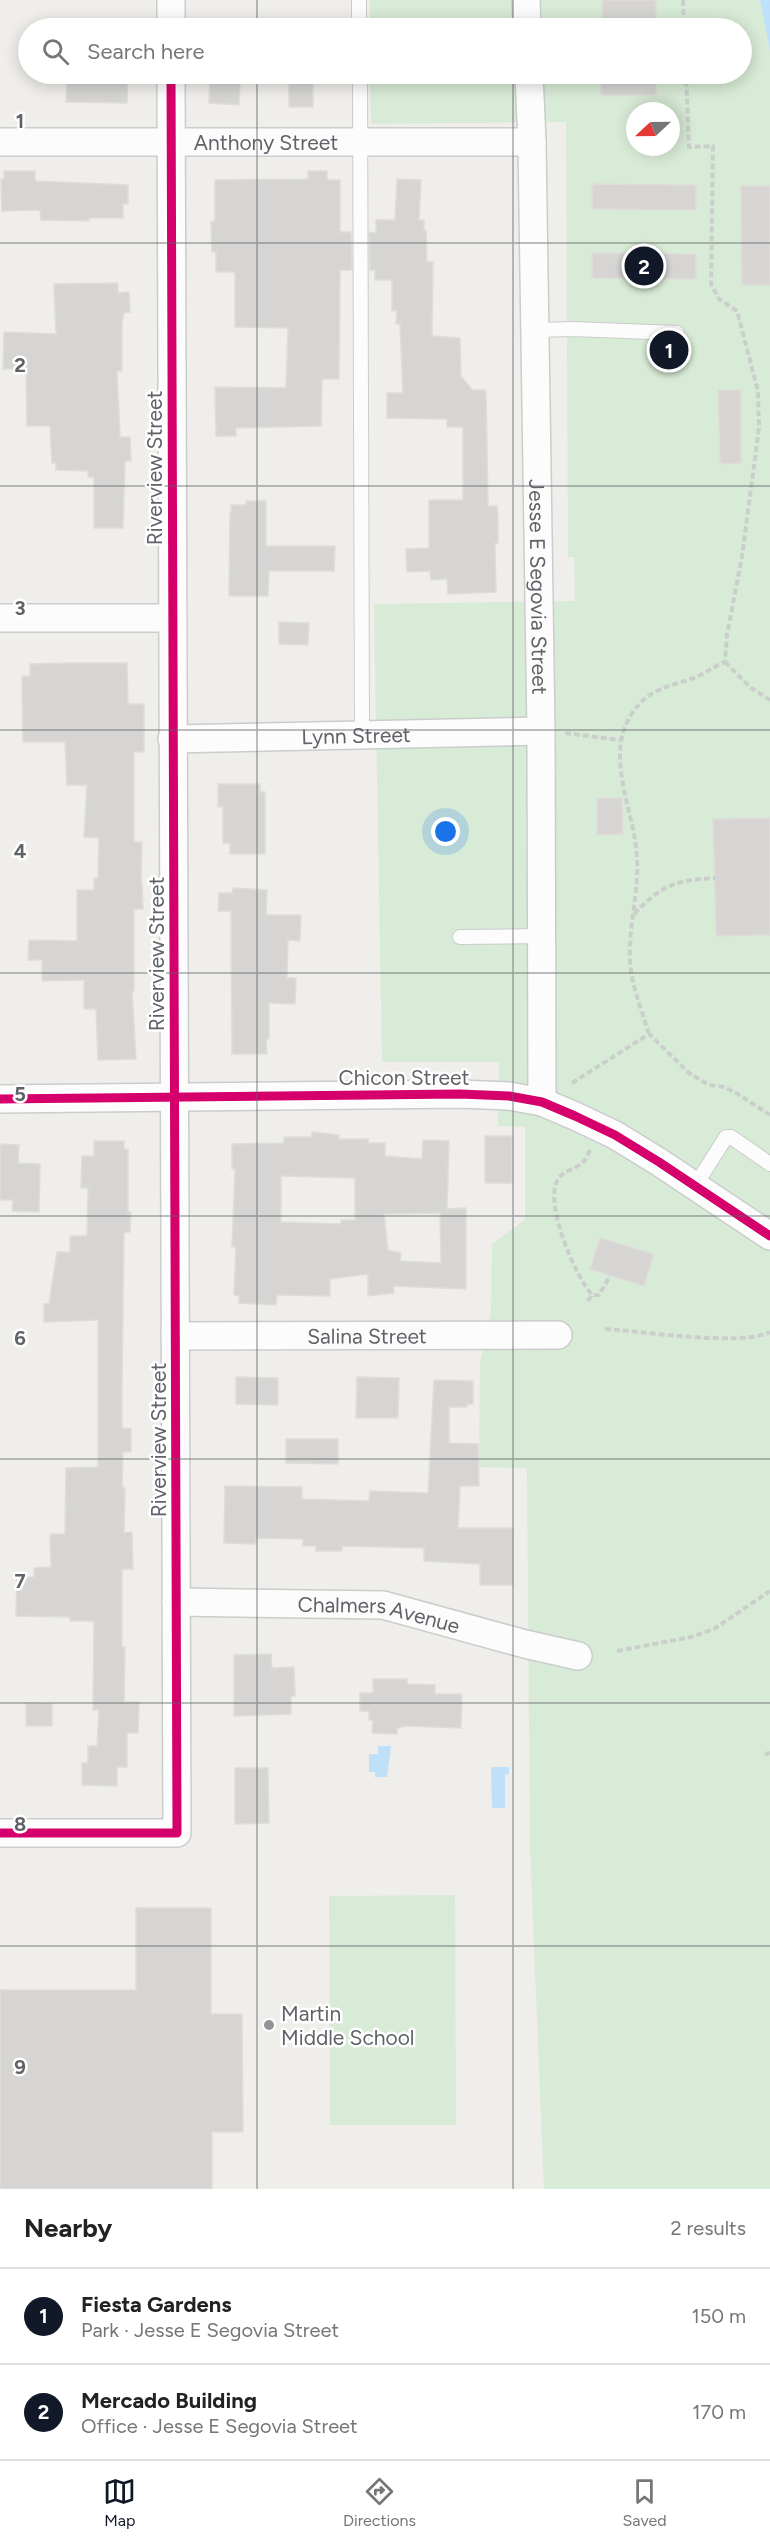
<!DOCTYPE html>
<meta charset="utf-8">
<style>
body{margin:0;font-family:Figtree,sans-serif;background:#f6f6f6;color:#222}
.compass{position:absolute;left:626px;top:102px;width:54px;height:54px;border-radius:50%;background:#fff;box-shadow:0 3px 15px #0003;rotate:248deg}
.you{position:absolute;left:446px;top:832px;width:21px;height:21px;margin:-15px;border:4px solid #fff;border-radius:50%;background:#1a73e8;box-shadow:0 0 0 9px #1a73e833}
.badge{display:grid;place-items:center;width:39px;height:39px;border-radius:50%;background:#111827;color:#fff;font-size:20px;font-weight:700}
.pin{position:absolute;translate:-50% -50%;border:3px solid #fff;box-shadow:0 2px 6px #0006}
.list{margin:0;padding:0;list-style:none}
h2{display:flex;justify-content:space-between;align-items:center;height:78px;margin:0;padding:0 24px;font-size:26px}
h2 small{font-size:20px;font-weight:400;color:#767676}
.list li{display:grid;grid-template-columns:39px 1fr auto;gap:18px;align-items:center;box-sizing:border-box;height:96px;padding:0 24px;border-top:2px solid #e0e0e0}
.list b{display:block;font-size:22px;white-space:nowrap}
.list p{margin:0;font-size:20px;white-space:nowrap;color:#767676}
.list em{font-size:20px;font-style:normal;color:#767676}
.icon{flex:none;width:33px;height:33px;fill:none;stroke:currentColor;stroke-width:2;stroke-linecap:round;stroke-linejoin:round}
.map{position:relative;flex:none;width:770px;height:2189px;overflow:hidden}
.search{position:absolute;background:#fff;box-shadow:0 3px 15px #0003;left:18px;right:18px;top:18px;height:66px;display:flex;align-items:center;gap:15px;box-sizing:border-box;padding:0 21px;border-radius:33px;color:#767676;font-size:22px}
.sheet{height:270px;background:#fff}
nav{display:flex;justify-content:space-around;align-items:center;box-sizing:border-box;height:84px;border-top:2px solid #e0e0e0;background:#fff;font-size:16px;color:#767676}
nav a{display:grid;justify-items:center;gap:3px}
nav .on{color:#111827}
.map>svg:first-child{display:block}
</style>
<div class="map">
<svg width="770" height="2189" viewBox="0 0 770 2189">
<rect width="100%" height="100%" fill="#efeeea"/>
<!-- green -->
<g fill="#d8ebd6" fill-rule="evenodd">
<path d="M370,0H760L770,51V2189H544L530,1849L527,1468L479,1467L480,1362L491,1313L492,1244L525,1220V1127L498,1126L499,1062H382L374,604L575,601L574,557H568L566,122L371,124L370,74H742V28H370ZM635,111H671V147H635Z"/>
<polygon points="455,1895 456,2125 330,2125 329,1896"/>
</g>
<!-- water -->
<g fill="#bfe0f9">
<polygon points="760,0 770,0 770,51"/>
<polygon points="378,1746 391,1746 387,1777 375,1777 375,1772 369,1772 369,1754 378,1754"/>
<polygon points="491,1767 509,1767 509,1774 505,1775 505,1808 492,1808"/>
</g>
<!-- building -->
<g fill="#d6d5d3" stroke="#deddd9" stroke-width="1.5" fill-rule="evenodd">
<rect x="602" y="0" width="54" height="28"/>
<polygon points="67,74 128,74 127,103 66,102"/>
<rect x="601" y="74" width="55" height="21"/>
<polygon points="210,81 240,82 239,105 209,103"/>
<rect x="289" y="82" width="24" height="25"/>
<polygon points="4,171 35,171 35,181 128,185 128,204 123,204 123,218 89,218 89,221 41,220 40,210 2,211 1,179 4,179"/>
<polygon points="308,171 327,171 327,180 340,180 340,232 351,232 352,270 340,270 339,379 322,379 321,426 236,428 236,436 216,436 215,387 286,388 288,328 235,327 235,272 216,272 216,252 212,252 211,222 215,221 215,180 308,179"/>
<polygon points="397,179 421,180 419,220 424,220 424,231 426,230 427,262 433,262 432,336 460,338 461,376 472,390 486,390 488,506 497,506 498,517 498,543 495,543 496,592 448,594 447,579 431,580 430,571 407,572 406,549 429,548 429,500 463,500 463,427 447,427 447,419 387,418 387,393 403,393 400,324 396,324 397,310 392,311 392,280 375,280 375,270 370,270 369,232 376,233 376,220 395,220"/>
<polygon points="592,184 696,185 696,210 592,209"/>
<polygon points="741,186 770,186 770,285 742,285"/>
<polygon points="592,253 696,254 696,279 592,278"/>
<polygon points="118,283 118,293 129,292 130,312 124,313 122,323 122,371 117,371 120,437 130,437 131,461 125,461 123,528 94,528 94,477 88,477 88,471 56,470 56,463 52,463 50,426 27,426 26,369 3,369 4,332 56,334 54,284"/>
<polygon points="718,390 741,390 741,463 720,464"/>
<polygon points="246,501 266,501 266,546 335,546 334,571 269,571 268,596 229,596 230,512 232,512 231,505 246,505"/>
<polygon points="279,622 309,623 308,645 279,644"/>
<polygon points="70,663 127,663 128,704 144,704 144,752 134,752 134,842 142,842 141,884 142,884 143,909 134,909 134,991 132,991 136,1059 98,1060 96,1009 84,1009 84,980 42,981 42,960 28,960 29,940 77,941 77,890 94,890 94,878 98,878 99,838 84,837 87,785 67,785 65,742 23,742 22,676 30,676 30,664"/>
<polygon points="218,784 260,784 260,792 265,792 265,854 230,854 230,843 223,843 223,807 218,807"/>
<polygon points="597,798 622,798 623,834 597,835"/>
<polygon points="770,818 770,935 716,936 713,819"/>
<polygon points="233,888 267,890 266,915 301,915 300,941 288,940 287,978 296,978 295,1004 269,1003 269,1039 266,1039 267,1054 232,1054 231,911 218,911 219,893 232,893"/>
<path d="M312,1132L339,1135V1139H368V1143H385V1156L422,1159L423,1140L449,1141L447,1209L466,1208V1289L393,1286L394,1293L368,1296V1274L330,1279V1296L277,1295L276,1305L239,1303V1296L234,1295L236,1247H232L235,1169H232V1144L284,1143V1137H312ZM281,1176L355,1178V1220H341V1224L281,1222ZM440,1213L441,1263L400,1261L401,1253L388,1250L384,1214Z"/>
<rect x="485" y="1136" width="27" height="47"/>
<polygon points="94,1141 124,1141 124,1149 128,1149 128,1212 131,1212 130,1232 124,1232 122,1382 122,1428 131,1429 131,1452 123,1452 122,1488 125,1488 124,1533 132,1532 133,1569 122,1569 122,1647 125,1647 124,1702 139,1702 138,1733 127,1733 127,1767 117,1767 117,1786 82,1785 82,1763 88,1763 88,1746 97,1746 99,1710 93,1710 94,1621 70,1621 70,1617 16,1616 17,1577 34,1577 34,1568 51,1567 50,1534 65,1534 66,1468 98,1467 98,1320 44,1322 44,1304 49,1304 57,1252 70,1252 70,1236 87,1236 88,1188 81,1188 82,1156 94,1156"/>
<polygon points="0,1144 19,1145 18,1163 40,1164 39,1212 12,1211 13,1200 0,1200"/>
<polygon points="600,1238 654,1254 644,1286 590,1269"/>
<polygon points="236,1377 278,1378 278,1405 236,1404"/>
<polygon points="357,1377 399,1378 398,1418 356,1418"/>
<polygon points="434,1380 473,1381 473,1404 467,1404 467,1407 449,1407 449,1443 478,1444 479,1486 460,1486 458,1528 513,1528 513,1585 480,1585 480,1564 424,1561 424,1548 342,1546 342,1551 316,1551 316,1546 303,1546 303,1539 256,1538 256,1544 224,1543 225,1486 302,1487 302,1499 369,1501 370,1491 428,1493"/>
<polygon points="286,1439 338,1439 338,1464 286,1463"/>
<polygon points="271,1654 272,1668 294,1667 295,1696 291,1696 291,1714 234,1716 234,1655"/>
<polygon points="373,1679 407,1679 407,1684 435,1685 435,1694 462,1694 461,1728 406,1726 397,1728 397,1734 372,1733 373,1720 369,1720 369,1711 360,1711 360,1693 373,1693"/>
<polygon points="26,1703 52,1704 52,1726 26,1726"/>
<polygon points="235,1768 268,1768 269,1823 235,1824"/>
<polygon points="136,1908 211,1908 211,2014 242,2014 243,2132 212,2132 212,2189 0,2189 0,1990 136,1990"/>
</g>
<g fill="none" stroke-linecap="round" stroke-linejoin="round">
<defs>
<g id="lane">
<polyline points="359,0 359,28"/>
<polyline points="360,74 362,735"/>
<polyline points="535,330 572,329 677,333"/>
<polyline points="460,937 541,936"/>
<polyline points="695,1186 726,1137 731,1137 770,1164"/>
</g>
<g id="street">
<polyline points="526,0 527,28"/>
<polyline points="171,28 171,0"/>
<path id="s1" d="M529,74L532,142L541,731L542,1102"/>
<path id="s2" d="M0,142H532"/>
<polyline points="0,618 172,618"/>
<path id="s3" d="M172,739L541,731"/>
<polyline points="0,1099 460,1094 509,1096 542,1102 575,1116 615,1135 659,1162 770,1236"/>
<path id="s4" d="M175,1336L558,1335"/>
<path id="s5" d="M176,1602L383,1605L525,1644L578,1656"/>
<polyline points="0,1833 177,1833 171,74"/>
</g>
</defs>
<!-- lane casing -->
<use href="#lane" stroke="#cbcccc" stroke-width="16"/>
<!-- street casing -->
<use href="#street" stroke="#cbcccc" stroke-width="30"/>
<!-- path -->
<g stroke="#cacfcc" stroke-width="4" stroke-dasharray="6 3" stroke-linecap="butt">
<polyline points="683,0 684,28"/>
<polyline points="725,662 751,688 770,700"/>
<polyline points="565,733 620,740"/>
<path d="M634,914C662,885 675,880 715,878"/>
<path d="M649,1034C642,1011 632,987 630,963C628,928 639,893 637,858C635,811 604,758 631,715C649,687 668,688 696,677C706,673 714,666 725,662L727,635L742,556L759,428L758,391L737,311L719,299L711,284L713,146L689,147L686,74"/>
<polyline points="572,1083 649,1034 689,1073 709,1085 724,1087 738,1094 770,1115"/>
<path d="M590,1150C588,1154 586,1159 583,1162C576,1170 562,1170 557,1181C545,1206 575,1275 592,1295"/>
<polyline points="588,1301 592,1295 599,1295 610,1276"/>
<path d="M605,1329C643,1331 739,1347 770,1332"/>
<polyline points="617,1651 691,1637 714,1629 770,1591"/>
<polyline points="765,1754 770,1753"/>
</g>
<!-- lane -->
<use href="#lane" stroke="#fdfcfc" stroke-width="14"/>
<!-- street -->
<use href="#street" stroke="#fdfcfc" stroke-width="27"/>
<defs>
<g id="cycleway">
<polyline points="0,1099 460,1094 509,1096 542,1102 575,1116 615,1135 659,1162 770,1236"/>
<polyline points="0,1833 177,1833 171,74"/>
</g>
</defs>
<!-- cycleway casing -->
<use href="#cycleway" stroke="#fff" stroke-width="13"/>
<!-- cycleway -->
<use href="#cycleway" stroke="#d6006c" stroke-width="9"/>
</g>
<!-- grid -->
<path fill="none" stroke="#5f6368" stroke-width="1.5" stroke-opacity="0.55" d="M257,0V28M513,0V28M257,74V2189M513,74V2189M0,243H770M0,486H770M0,730H770M0,973H770M0,1216H770M0,1459H770M0,1703H770M0,1946H770"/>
<!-- markers -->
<circle fill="#919496" stroke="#fff" stroke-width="2" cx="269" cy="2025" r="6"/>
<g text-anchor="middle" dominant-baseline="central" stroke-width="5" stroke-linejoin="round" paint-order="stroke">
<!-- street labels -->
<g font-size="21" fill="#5f6368" stroke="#fff">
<text stroke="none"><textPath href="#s2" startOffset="266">Anthony Street</textPath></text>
<text transform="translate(154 468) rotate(-90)">Riverview Street</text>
<text stroke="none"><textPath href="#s1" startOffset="513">Jesse E Segovia Street</textPath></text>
<text stroke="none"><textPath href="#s3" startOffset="184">Lynn Street</textPath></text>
<text transform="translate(156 954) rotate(-90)">Riverview Street</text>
<text x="404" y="1077">Chicon Street</text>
<text stroke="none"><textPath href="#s4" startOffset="192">Salina Street</textPath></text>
<text transform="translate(158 1440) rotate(-90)">Riverview Street</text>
<text stroke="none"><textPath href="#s5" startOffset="204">Chalmers Avenue</textPath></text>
</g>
<!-- poi labels -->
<g font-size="21" fill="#5f6368" stroke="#fff" text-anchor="start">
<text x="281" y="2013">Martin<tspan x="281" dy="24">Middle School</tspan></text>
</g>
</g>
<g font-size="20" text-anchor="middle" font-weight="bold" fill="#5f6368" stroke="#fff" stroke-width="5" stroke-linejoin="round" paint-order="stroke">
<text x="20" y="128">1</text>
<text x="20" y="372">2</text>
<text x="20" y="615">3</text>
<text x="20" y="858">4</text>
<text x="20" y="1101">5</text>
<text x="20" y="1345">6</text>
<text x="20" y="1588">7</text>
<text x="20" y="1831">8</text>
<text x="20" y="2074">9</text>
</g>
</svg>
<svg class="compass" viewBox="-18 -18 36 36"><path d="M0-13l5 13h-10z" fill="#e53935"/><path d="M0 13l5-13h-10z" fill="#767676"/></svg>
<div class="you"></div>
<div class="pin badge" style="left:669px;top:350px">1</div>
<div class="pin badge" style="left:644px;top:266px">2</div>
<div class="search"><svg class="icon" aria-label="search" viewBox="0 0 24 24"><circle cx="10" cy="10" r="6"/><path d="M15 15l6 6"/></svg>Search here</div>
</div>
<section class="sheet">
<h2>Nearby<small>2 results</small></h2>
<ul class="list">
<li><span class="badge">1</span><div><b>Fiesta Gardens</b><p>Park · Jesse E Segovia Street</p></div><em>150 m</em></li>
<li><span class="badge">2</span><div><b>Mercado Building</b><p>Office · Jesse E Segovia Street</p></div><em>170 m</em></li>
</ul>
</section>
<nav>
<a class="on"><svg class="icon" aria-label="map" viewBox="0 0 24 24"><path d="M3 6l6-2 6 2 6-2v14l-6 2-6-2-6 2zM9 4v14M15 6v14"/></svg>Map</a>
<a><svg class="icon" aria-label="directions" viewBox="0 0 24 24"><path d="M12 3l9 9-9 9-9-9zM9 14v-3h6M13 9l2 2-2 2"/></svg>Directions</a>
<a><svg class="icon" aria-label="saved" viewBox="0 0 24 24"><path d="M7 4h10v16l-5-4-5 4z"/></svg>Saved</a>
</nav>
